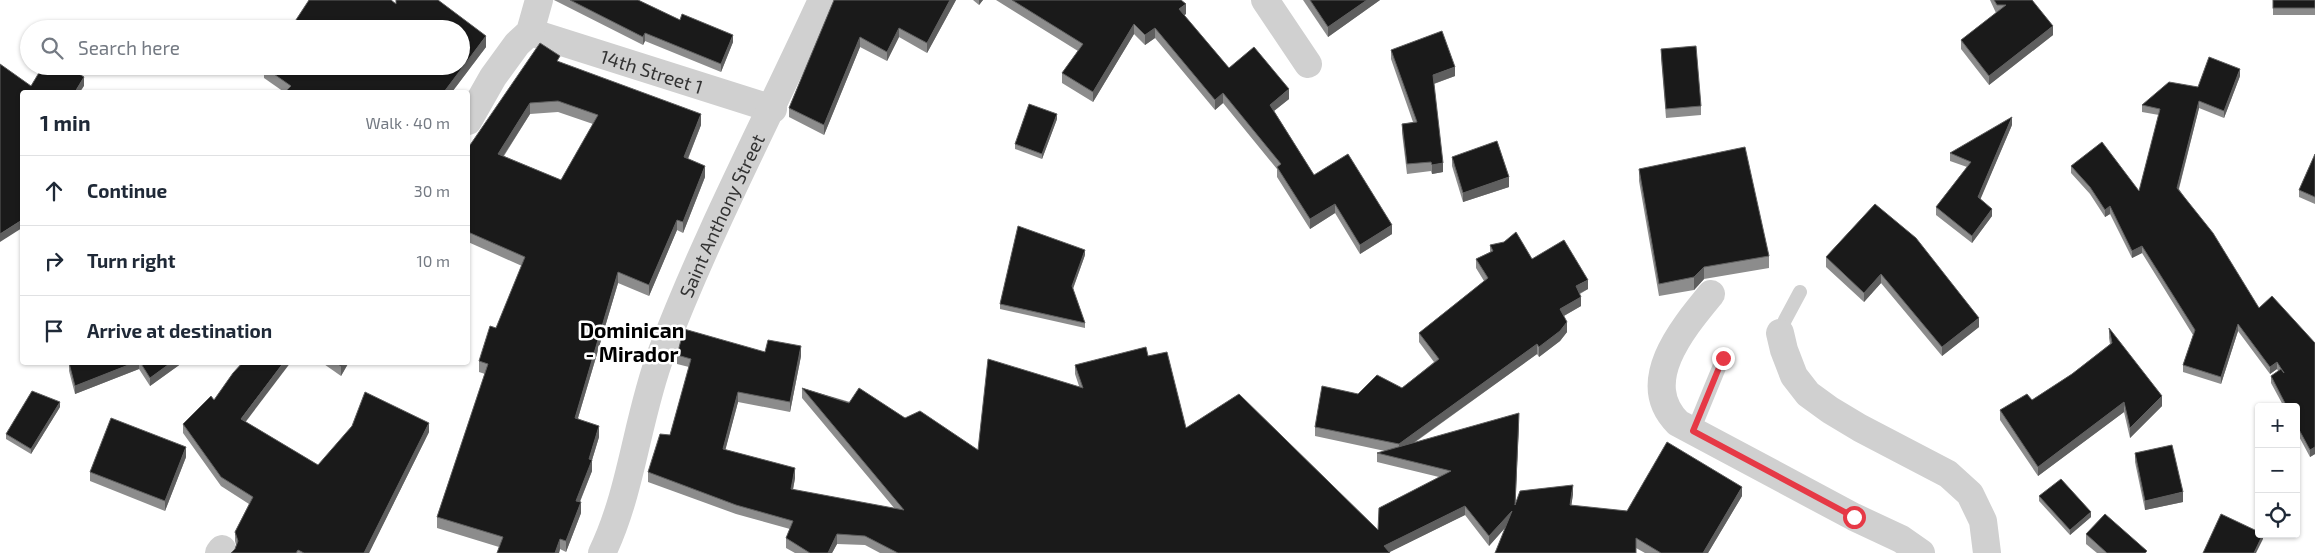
<!DOCTYPE html>
<meta charset="utf-8">
<style>
body{margin:0;font-family:"Exo 2",sans-serif;background:#f6f6f7;color:#1f2937}
.controls{position:absolute;right:15px;bottom:15px;display:grid;overflow:hidden;border-radius:5px;box-shadow:0 1px 4px #0004}
.controls button{width:45px;height:45px;display:grid;place-items:center;padding:0;border:0;border-bottom:1px solid #e0e1e3;background:#fff;color:#1f2937;font:25px sans-serif}
.stop{position:absolute;width:15px;height:15px;margin:-11px;border:4px solid #e63946;border-radius:50%;background:#fff}
.stop.end{background:#e63946;border-color:#fff;box-shadow:0 1px 5px #0008}
.list{margin:0;padding:0;list-style:none}
h2{display:flex;justify-content:space-between;align-items:center;height:65px;margin:0;padding:0 20px;font-size:21px}
h2 small{font-size:16px;font-weight:400;color:#747a83}
.list li{display:grid;grid-template-columns:32px 1fr auto;gap:15px;align-items:center;box-sizing:border-box;height:70px;padding:0 20px;border-top:1px solid #e0e1e3}
.list b{display:block;font-size:19px;white-space:nowrap}
.list em{font-size:16px;font-style:normal;color:#747a83}
.icon{flex:none;width:28px;height:28px;fill:none;stroke:currentColor;stroke-width:2;stroke-linecap:round;stroke-linejoin:round}
.map{position:relative;flex:none;width:2315px;height:553px;overflow:hidden}
.search{position:absolute;background:#fff;box-shadow:0 1px 4px #0004;left:20px;top:20px;width:450px;height:55px;display:flex;align-items:center;gap:12px;box-sizing:border-box;padding:0 18px;border-radius:28px;color:#747a83;font-size:19px}
.panel{position:absolute;background:#fff;box-shadow:0 1px 4px #0004;left:20px;top:90px;width:450px;height:275px;border-radius:5px}
.map>svg:first-child{display:block}
</style>
<div class="map">
<svg width="2315" height="553" viewBox="0 0 2315 553">
<rect width="100%" height="100%" fill="#fff"/>
<g fill="none" stroke-linecap="round" stroke-linejoin="round">
<!-- lane -->
<g stroke="#d0d0d0" stroke-width="14">
<polyline points="1780,333 1785,320 1800,292"/>
<polyline points="1693,431 1723,358"/>
</g>
<!-- street -->
<g stroke="#d0d0d0" stroke-width="28">
<polyline points="1265,0 1308,64"/>
<path id="s1" d="M530,32L773,109"/>
<polyline points="468,121 493,77 517,44 530,32 539,0"/>
<path d="M1711,294C1683,328 1637,382 1678,423L1854,517L1901,539L1921,553"/>
<polyline points="1780,333 1784,350 1794,376 1808,394 1830,410 1860,428 1948,474 1970,494 1983,521 1987,553"/>
<polyline points="219,553 222,549"/>
<path id="s2" d="M602,553C632,491 637,418 661,354C707,233 768,118 822,0"/>
</g>
</g>
<!-- wall -->
<g fill="#8c8c8c" fill-rule="evenodd">
<polygon points="554,0 638,0 680,20 733,42 721,72 645,41 643,45"/>
<polygon points="834,0 956,0 927,53 899,37 887,61 860,47 824,135 789,117 789,108"/>
<polygon points="973,0 983,0 979,5"/>
<polygon points="996,0 1181,0 1186,14 1184,15 1229,68 1289,99 1274,111 1314,175 1392,234 1360,254 1335,213 1310,229 1277,177 1277,169 1223,103 1215,110 1155,38 1145,45 1134,34 1093,102 1062,83 1062,73 1078,51"/>
<polygon points="1303,0 1380,0 1328,37"/>
<polygon points="1990,0 2032,0 2053,35 1989,85 1961,49 1961,40 1996,13"/>
<rect x="2273" y="0" width="42" height="15"/>
<polygon points="396,4 486,47 452,92 284,92 264,78 264,67"/>
<polygon points="1661,49 1701,106 1701,115 1666,118 1661,58"/>
<polygon points="1391,50 1455,76 1434,84 1443,172 1432,174 1431,171 1407,174 1402,133 1402,124 1413,122 1391,59"/>
<path d="M560,62L701,125L688,159L705,177L683,233L677,230L649,296L618,283L578,418L599,437L592,460V471L580,502L581,513L566,552L560,549L559,553H497L499,547L437,528V517L485,374L479,372V361L496,328L522,266L468,242V148ZM558,112L593,124L561,180L504,156L530,114Z"/>
<polygon points="2240,76 2224,118 2199,108 2179,189 2259,308 2315,343 2315,454 2310,457 2296,431 2296,407 2284,407 2271,383 2271,376 2278,371 2277,369 2270,374 2238,331 2221,384 2183,372 2183,365 2193,335 2142,253 2132,258 2110,214 2105,217 2090,194 2071,173 2071,166 2139,191 2159,115 2142,112 2142,105 2198,87"/>
<polygon points="1057,119 1042,159 1015,149 1015,144"/>
<polygon points="2012,125 1980,199 1992,216 1972,243 1936,215 1936,207 1967,167 1950,161 1950,153"/>
<polygon points="2315,154 2315,204 2299,197 2299,190"/>
<polygon points="1452,157 1509,187 1463,202 1452,166"/>
<polygon points="1639,169 1769,256 1769,268 1704,279 1694,290 1659,296 1639,181"/>
<polygon points="1875,204 1979,327 1942,356 1881,283 1864,302 1826,267 1826,257"/>
<polygon points="1490,245 1532,259 1588,289 1580,294 1581,306 1564,316 1567,332 1560,341 1539,357 1537,354 1414,443 1519,422 1515,503 1573,494 1571,506 1627,511 1742,496 1708,553 1645,553 1636,548 1505,528 1489,546 1465,515 1389,552 1390,553 880,553 865,545 837,544 832,553 795,553 786,548 786,538 790,529 736,514 648,482 648,472 670,435 689,367 677,364 677,355 765,352 801,356 790,412 738,402 725,450 795,478 793,490 895,509 802,398 802,388 905,418 978,450 1079,386 1075,374 1075,365 1148,356 1186,428 1378,530 1439,477 1377,462 1377,453 1385,451 1315,436 1315,427 1358,394 1402,388 1434,362 1419,342 1419,333 1484,281 1476,268 1476,259 1490,252"/>
<polygon points="1085,255 1073,289 1085,323 1085,328 1000,309 1000,304"/>
<polygon points="2109,328 2162,406 2130,438 2124,412 2038,476 2000,420 2000,410 2032,400 2072,374 2110,344 2109,338"/>
<polygon points="70,362 182,362 182,363 150,386 139,369 75,394 69,371 69,363"/>
<polygon points="321,362 349,362 341,376"/>
<polygon points="214,400 246,422 318,465 429,432 369,553 231,553 235,549 236,545 235,541 235,532 249,504 221,486 183,433 183,424"/>
<polygon points="60,407 31,454 6,439 6,434"/>
<polygon points="2135,453 2183,502 2145,510 2135,462"/>
<polygon points="186,457 165,511 90,481 90,472"/>
<polygon points="2039,496 2091,517 2070,535 2039,501"/>
<polygon points="2086,534 2147,553 2097,553 2086,544"/>
</g>
<!-- shaded-wall -->
<g fill="#5f5f5f">
<polygon points="950,0 956,0 927,53 927,43"/>
<polygon points="979,0 983,0 979,5"/>
<polygon points="1367,0 1380,0 1328,37 1328,27"/>
<polygon points="1186,4 1186,14 1179,19 1179,9"/>
<polygon points="1134,24 1134,34 1093,102 1093,92"/>
<polygon points="2053,26 2053,35 1989,85 1989,76"/>
<polygon points="899,28 899,37 887,61 887,52"/>
<polygon points="1155,28 1155,38 1145,45 1145,35"/>
<polygon points="645,33 645,41 643,45 643,37"/>
<polygon points="733,35 733,42 721,72 721,64"/>
<polygon points="486,36 486,47 452,92 444,92"/>
<polygon points="860,37 860,47 824,135 824,125"/>
<polygon points="1455,67 1455,76 1433,84 1433,75"/>
<polygon points="2240,69 2240,76 2224,118 2224,111"/>
<polygon points="84,77 84,86 80,92 75,92"/>
<polygon points="1289,89 1289,99 1270,114 1270,105"/>
<polygon points="1223,93 1223,103 1215,110 1215,100"/>
<polygon points="2199,101 2199,108 2177,195 2177,188"/>
<polygon points="530,103 530,114 498,164 498,154"/>
<polygon points="701,114 701,125 684,168 684,157"/>
<polygon points="1057,114 1057,119 1042,159 1042,154"/>
<polygon points="2012,117 2012,125 1978,205 1978,197"/>
<polygon points="1443,163 1443,172 1432,174 1432,165"/>
<polygon points="705,166 705,177 683,233 683,222"/>
<polygon points="1509,177 1509,187 1463,202 1463,193"/>
<polygon points="1335,204 1335,213 1310,229 1310,219"/>
<polygon points="2110,206 2110,214 2105,217 2105,210"/>
<polygon points="1992,209 1992,216 1972,243 1972,236"/>
<polygon points="22,220 22,228 0,242 0,234"/>
<polygon points="677,220 677,230 649,296 649,285"/>
<polygon points="1392,225 1392,234 1360,254 1360,245"/>
<polygon points="2142,246 2142,253 2132,258 2132,251"/>
<polygon points="1085,250 1085,255 1072,291 1072,286"/>
<polygon points="1704,267 1704,279 1694,290 1694,277"/>
<polygon points="618,272 618,283 575,428 575,418"/>
<polygon points="1881,274 1881,283 1864,302 1864,293"/>
<polygon points="1588,280 1588,289 1576,295 1576,286"/>
<polygon points="1581,297 1581,306 1560,318 1560,309"/>
<polygon points="1979,318 1979,327 1942,356 1942,347"/>
<polygon points="1567,322 1567,332 1560,341 1539,357 1539,347"/>
<polygon points="2238,324 2238,331 2221,384 2221,377"/>
<polygon points="1537,344 1537,354 1399,453 1399,444"/>
<polygon points="801,346 801,356 790,412 790,402"/>
<polygon points="136,362 139,362 139,369 75,394 75,386"/>
<polygon points="172,362 182,362 182,363 150,386 150,378"/>
<polygon points="284,362 291,362 241,428 241,419"/>
<polygon points="343,362 349,362 341,376 341,366"/>
<polygon points="2277,362 2277,369 2270,374 2270,367"/>
<polygon points="738,392 738,402 723,459 723,449"/>
<polygon points="2162,396 2162,406 2130,438 2130,428"/>
<polygon points="60,402 60,407 31,454 31,449"/>
<polygon points="2124,402 2124,412 2038,476 2038,467"/>
<polygon points="1519,413 1519,422 1515,514 1515,505"/>
<polygon points="429,423 429,432 369,553 364,553"/>
<polygon points="599,426 599,437 592,460 592,471 576,511 576,501"/>
<polygon points="186,447 186,457 165,511 165,501"/>
<polygon points="2315,447 2315,454 2310,457 2310,450"/>
<polygon points="795,468 795,478 791,499 791,489"/>
<polygon points="1573,485 1573,494 1570,515 1570,505"/>
<polygon points="1742,487 1742,496 1708,553 1703,553"/>
<polygon points="2183,492 2183,502 2145,510 2145,501"/>
<polygon points="581,502 581,513 566,552 566,541"/>
<polygon points="1465,506 1465,515 1388,553 1384,546"/>
<polygon points="1512,511 1512,520 1489,546 1489,536"/>
<polygon points="2091,512 2091,517 2070,535 2070,530"/>
<polygon points="837,534 837,544 832,553 828,553"/>
<polygon points="2263,534 2263,539 2256,553 2254,553"/>
<polygon points="560,539 560,549 559,553 555,553"/>
</g>
<!-- building -->
<g fill="#1a1a1a" stroke="#5f5f5f" fill-rule="evenodd">
<polygon points="309,0 391,0 396,4 396,0 438,0 486,36 444,92 285,92 291,86 264,67 264,66 461,66 461,29 290,29"/>
<polygon points="570,0 638,0 680,20 682,14 733,35 721,64 645,33 643,37"/>
<polygon points="834,0 950,0 927,43 899,28 887,52 860,37 824,125 789,108"/>
<polygon points="1012,0 1181,0 1186,4 1179,9 1229,68 1254,47 1289,89 1270,105 1314,175 1348,154 1392,225 1360,245 1335,204 1310,219 1277,167 1281,164 1223,93 1215,100 1155,28 1145,35 1134,24 1093,92 1062,73 1083,44"/>
<polygon points="1310,0 1367,0 1328,27"/>
<polygon points="1994,0 2032,0 2053,26 1989,76 1961,40 2006,5 1997,5"/>
<rect x="2273" y="0" width="42" height="8"/>
<polygon points="1442,31 1455,67 1433,75 1443,163 1432,165 1431,162 1407,164 1402,124 1417,122 1391,50"/>
<path d="M540,43L560,56L557,61L701,114L684,157L705,166L683,222L677,220L649,285L618,272L575,418L599,426L589,459L592,460L576,501L581,502L566,541L560,539L555,553H497L503,537L437,517L488,364L479,361L490,326L496,328L525,257L468,232V148ZM558,101L598,115L561,180L498,154L530,103Z"/>
<polygon points="1696,46 1701,106 1666,109 1661,49"/>
<polygon points="2209,57 2240,69 2224,111 2199,101 2177,188 2213,233 2259,308 2272,296 2315,343 2315,447 2310,450 2296,424 2296,407 2287,407 2271,376 2281,369 2284,373 2277,362 2270,367 2238,324 2221,377 2183,365 2195,330 2142,246 2132,251 2110,206 2105,210 2090,187 2071,166 2102,142 2139,191 2160,109 2142,105 2169,82 2198,87"/>
<polygon points="0,64 31,86 43,66 66,66 84,77 75,92 22,92 22,220 0,234"/>
<polygon points="1029,104 1057,114 1042,154 1015,144"/>
<polygon points="2012,117 1978,197 1992,209 1972,236 1936,207 1971,162 1950,153"/>
<polygon points="1497,141 1509,177 1463,193 1452,157"/>
<polygon points="1745,147 1769,256 1704,267 1694,277 1659,284 1639,169"/>
<polygon points="2315,154 2315,197 2299,190"/>
<polygon points="1875,204 1916,238 1979,318 1942,347 1881,274 1864,293 1826,257"/>
<polygon points="1018,226 1085,250 1072,286 1085,323 1000,304"/>
<polygon points="1516,232 1532,259 1564,240 1588,280 1576,286 1581,297 1560,309 1567,322 1560,331 1539,347 1537,344 1399,444 1315,427 1322,386 1358,394 1377,375 1402,388 1439,359 1419,333 1488,278 1476,259 1493,251 1490,245 1504,242"/>
<polygon points="2109,328 2162,396 2130,428 2124,402 2038,467 2000,410 2027,394 2032,400 2072,374 2112,343"/>
<polygon points="684,329 765,352 768,340 801,346 790,402 738,392 723,449 795,468 791,489 904,510 802,388 849,403 859,388 905,418 920,411 978,450 988,359 1083,388 1075,365 1146,347 1148,356 1167,352 1186,428 1239,394 1378,530 1379,508 1451,471 1377,453 1519,413 1515,505 1520,491 1573,485 1570,505 1627,511 1667,442 1742,487 1703,553 1661,553 1636,538 1636,553 1495,553 1512,511 1489,536 1465,506 1384,546 1390,553 898,553 865,536 837,534 828,553 810,553 786,538 793,521 736,505 648,472 660,434 670,435 691,359 677,355"/>
<polygon points="70,362 136,362 75,386 69,363"/>
<polygon points="140,362 172,362 150,378"/>
<polygon points="243,362 284,362 241,419 318,465 352,426 365,392 429,423 364,553 304,553 298,550 296,553 231,553 235,549 238,541 235,532 253,497 221,477 183,424 211,396 214,400 233,373"/>
<polygon points="335,362 343,362 341,366"/>
<polygon points="32,391 60,402 31,449 6,434"/>
<polygon points="111,418 186,447 165,501 90,472"/>
<polygon points="2172,445 2183,492 2145,501 2135,453"/>
<polygon points="2061,479 2091,512 2070,530 2039,496"/>
<polygon points="2105,514 2147,551 2145,553 2107,553 2086,534"/>
<polygon points="2221,514 2259,532 2259,534 2263,534 2254,553 2203,553"/>
</g>
<g fill="none" stroke-linecap="round" stroke-linejoin="round">
<!-- route -->
<polyline stroke="#e63946" stroke-width="6" points="1723,358 1693,431 1854,517"/>
</g>
<g text-anchor="middle" dominant-baseline="central" stroke-width="5" stroke-linejoin="round" paint-order="stroke">
<!-- street labels -->
<g font-size="19" fill="#333" stroke="#fff">
<text stroke="none"><textPath href="#s1" startOffset="128">14th Street 1</textPath></text>
<text stroke="none"><textPath href="#s2" startOffset="359">Saint Anthony Street</textPath></text>
</g>
<!-- quarter labels -->
<g font-size="21" font-weight="bold" fill="#000" stroke="#fff">
<text x="632" y="329">Dominican<tspan x="632" dy="24">- Mirador</tspan></text>
</g>
</g>
</svg>
<div class="controls">
<button>+</button>
<button>−</button>
<button><svg class="icon" aria-label="locate" viewBox="0 0 24 24"><circle cx="12" cy="12" r="6"/><path d="M12 2v4M12 18v4M2 12h4M18 12h4"/></svg></button>
</div>
<div class="stop" style="left:1854px;top:517px"></div>
<div class="stop end" style="left:1723px;top:358px"></div>
<div class="search"><svg class="icon" aria-label="search" viewBox="0 0 24 24"><circle cx="10" cy="10" r="6"/><path d="M15 15l6 6"/></svg>Search here</div>
<section class="panel">
<h2>1 min<small>Walk · 40 m</small></h2>
<ul class="list">
<li><svg class="icon" aria-label="ahead" viewBox="0 0 24 24"><path d="M12 20V5M6 11l6-6 6 6"/></svg><div><b>Continue</b></div><em>30 m</em></li>
<li><svg class="icon" aria-label="right" viewBox="0 0 24 24"><path d="M7 20v-9h11M14 6l5 5-5 5"/></svg><div><b>Turn right</b></div><em>10 m</em></li>
<li><svg class="icon" aria-label="arrive" viewBox="0 0 24 24"><path d="M6 21V4h12l-3 4 3 4H6"/></svg><div><b>Arrive at destination</b></div></li>
</ul>
</section>
</div>
